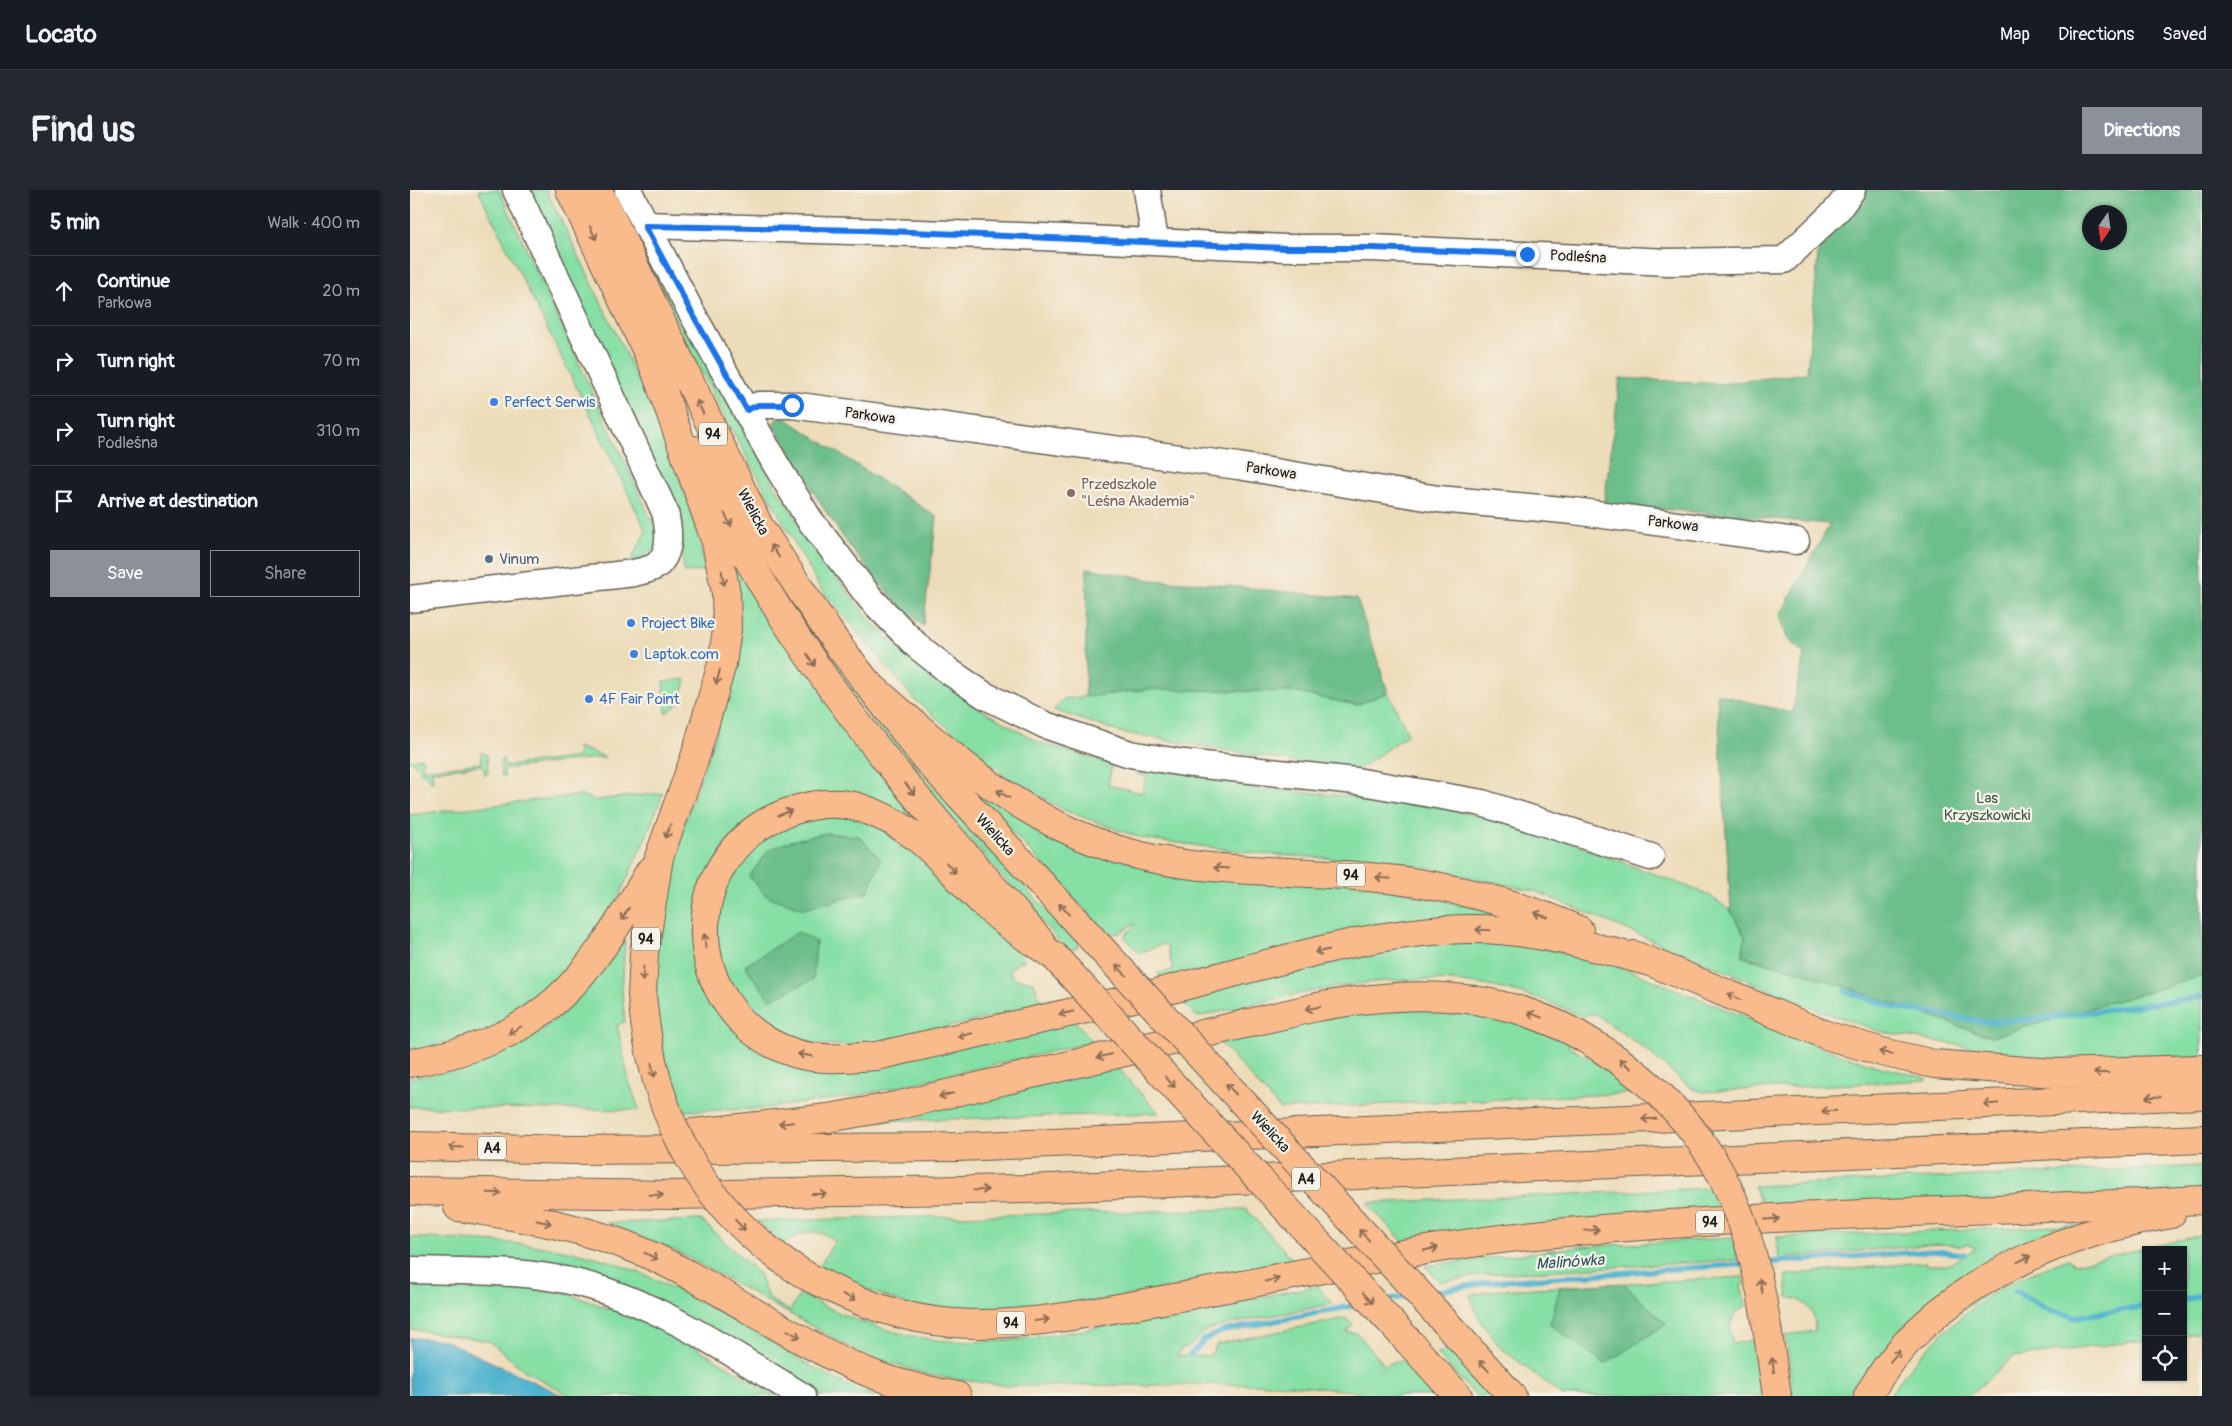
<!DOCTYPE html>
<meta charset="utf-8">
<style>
body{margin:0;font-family:Pangolin,sans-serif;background:#242831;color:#f1f3f6}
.controls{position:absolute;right:15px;bottom:15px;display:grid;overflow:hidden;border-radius:0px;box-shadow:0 1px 4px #0004}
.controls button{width:45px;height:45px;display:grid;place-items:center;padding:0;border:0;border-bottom:1px solid #363941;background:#171b24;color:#f1f3f6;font:25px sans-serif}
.compass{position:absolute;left:1672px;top:15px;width:45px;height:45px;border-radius:50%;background:#171b24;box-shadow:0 1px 4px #0004;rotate:193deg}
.stop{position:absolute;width:15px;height:15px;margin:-11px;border:4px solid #1a73e8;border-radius:50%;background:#fff}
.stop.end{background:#1a73e8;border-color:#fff;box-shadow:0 1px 5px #0008}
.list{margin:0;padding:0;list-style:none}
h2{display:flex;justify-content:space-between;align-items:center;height:65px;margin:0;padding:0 20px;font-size:21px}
h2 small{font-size:16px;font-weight:400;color:#9ea1a6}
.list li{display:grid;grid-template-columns:32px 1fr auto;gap:15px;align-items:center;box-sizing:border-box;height:70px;padding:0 20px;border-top:1px solid #363941}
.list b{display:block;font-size:19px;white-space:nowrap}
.list p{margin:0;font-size:16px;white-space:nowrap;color:#9ea1a6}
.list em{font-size:16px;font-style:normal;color:#9ea1a6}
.actions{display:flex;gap:10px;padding:15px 20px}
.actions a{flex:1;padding:11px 0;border:1px solid #8c9099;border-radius:0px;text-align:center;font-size:18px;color:#8c9099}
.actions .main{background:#8c9099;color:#fff}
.icon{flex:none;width:28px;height:28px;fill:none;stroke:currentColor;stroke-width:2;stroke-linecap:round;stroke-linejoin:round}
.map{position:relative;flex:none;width:1792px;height:1206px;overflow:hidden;border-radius:0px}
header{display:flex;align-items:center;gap:30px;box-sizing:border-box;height:70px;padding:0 25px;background:#171b24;border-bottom:1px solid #363941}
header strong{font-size:24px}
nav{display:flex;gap:28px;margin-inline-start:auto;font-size:18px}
.intro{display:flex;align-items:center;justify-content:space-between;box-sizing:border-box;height:120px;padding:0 30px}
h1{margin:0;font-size:35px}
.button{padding:12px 22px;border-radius:0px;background:#8c9099;color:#fff;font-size:18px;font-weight:700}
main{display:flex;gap:30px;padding:0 30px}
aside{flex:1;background:#171b24;border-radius:0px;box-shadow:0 1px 4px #0004}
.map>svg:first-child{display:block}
</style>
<header>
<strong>Locato</strong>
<nav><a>Map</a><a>Directions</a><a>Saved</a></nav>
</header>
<div class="intro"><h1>Find us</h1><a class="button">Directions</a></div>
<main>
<aside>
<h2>5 min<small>Walk · 400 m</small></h2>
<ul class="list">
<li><svg class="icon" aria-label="ahead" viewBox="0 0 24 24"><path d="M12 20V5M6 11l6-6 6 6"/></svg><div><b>Continue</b><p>Parkowa</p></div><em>20 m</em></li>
<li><svg class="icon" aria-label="right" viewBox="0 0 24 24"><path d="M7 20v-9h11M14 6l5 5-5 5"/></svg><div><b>Turn right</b></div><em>70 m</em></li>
<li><svg class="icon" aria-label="right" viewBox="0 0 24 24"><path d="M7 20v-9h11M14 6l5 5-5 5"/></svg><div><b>Turn right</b><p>Podleśna</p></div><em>310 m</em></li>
<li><svg class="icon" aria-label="arrive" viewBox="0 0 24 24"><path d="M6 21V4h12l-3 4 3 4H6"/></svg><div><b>Arrive at destination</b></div></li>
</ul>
<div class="actions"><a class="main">Save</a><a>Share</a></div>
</aside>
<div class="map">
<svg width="1792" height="1206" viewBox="0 0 1792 1206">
<rect width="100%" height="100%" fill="#f7f3e8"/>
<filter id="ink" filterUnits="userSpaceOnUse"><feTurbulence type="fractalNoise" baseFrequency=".02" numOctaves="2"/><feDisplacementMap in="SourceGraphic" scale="10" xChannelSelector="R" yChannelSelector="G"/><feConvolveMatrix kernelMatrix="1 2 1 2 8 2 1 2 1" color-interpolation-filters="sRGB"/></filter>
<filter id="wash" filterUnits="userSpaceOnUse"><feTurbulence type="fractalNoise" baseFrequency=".0096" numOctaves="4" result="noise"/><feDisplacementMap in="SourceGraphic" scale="20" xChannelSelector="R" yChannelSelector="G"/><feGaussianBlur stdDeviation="1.12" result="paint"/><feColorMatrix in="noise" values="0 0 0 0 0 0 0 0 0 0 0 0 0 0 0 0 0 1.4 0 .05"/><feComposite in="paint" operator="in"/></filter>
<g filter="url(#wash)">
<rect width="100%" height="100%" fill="#eddcb9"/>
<!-- green -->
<g fill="#86dfa5" stroke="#517e60">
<polygon points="68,0 89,0 241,329 249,329 246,360 219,374 236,341 183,230"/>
<path d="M114,0H136C162,51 186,102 211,154C245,226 282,301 295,381L274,382L271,338Z"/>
<polygon points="198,0 207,0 365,296 422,382 461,431 509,477 562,514 628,552 702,574 698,595 732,603 737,587 726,584 728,576 819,591 844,598 998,611 1111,634 1297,704 1321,721 1335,747 1332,767 1389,781 1581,847 1792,786 1792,867 1629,869 1472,842 1411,821 1125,701 994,673 852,664 731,648 656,621 596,587 504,509 409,396 312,222"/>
<path d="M348,360C389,421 429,482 475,539C536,615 604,685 670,756L658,761C545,633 433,510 348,360Z"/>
<polygon points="321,367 511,633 354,620 284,747 377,869 664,830 683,852 452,905 348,919 272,921 266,909 241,816 240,796 262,669 306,544 318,500"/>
<path d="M276,489C272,504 271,515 256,523L253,492Z"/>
<polygon points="741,499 882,502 946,515 978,502 998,544 945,582 709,542 644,520 654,509"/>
<polygon points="167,557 195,567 94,579 95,587 91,585 90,571 93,568 94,576 168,567"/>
<polygon points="71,562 77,565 78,583 75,586 73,575 22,581 23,593 0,570 12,568 13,580 72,573"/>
<polygon points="555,592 628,638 999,703 1104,726 752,789 747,784 763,780 757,756 753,754 729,763 714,746 725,735 723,734 710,743 698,744"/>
<polygon points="253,603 236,647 207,711 175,766 150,784 119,814 86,837 0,863 0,625 170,605 185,610"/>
<polygon points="437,626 480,641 537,685 615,770 613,772 611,770 599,781 605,789 624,792 630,812 644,809 648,813 449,856 406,854 388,850 370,843 341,823 316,788 305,742 316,692 346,652 387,630"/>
<path d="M215,750L212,802L215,832L207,835L219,891L229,920L0,917V887C97,880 163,828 215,750Z"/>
<path d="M1032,751L1107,753L1195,771L1415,859L1466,876L1517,888V890L1293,902L1281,898L1234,858L1184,823L1182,825L1178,824L1174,827C1034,762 929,795 787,827L767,806L957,762Z"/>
<polygon points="1038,818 1093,827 1159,851 1159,857 1193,877 1226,903 870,919 807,849 961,820"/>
<polygon points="704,874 749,923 468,931"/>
<polygon points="1792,976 1792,1001 1354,1020 1344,996"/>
<polygon points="1301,998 1313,1022 994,1053 957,1013"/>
<path d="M836,1019L886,1073L695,1110L580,1123L497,1115L407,1080L425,1051C409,1037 390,1041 374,1054L347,1031Z"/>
<path d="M291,1030L349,1084L356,1103L362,1111L380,1121L390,1104C427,1124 466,1139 507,1147C573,1159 638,1146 703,1135C771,1123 839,1109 907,1096L923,1114L818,1134L795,1141L777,1159L773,1157L767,1166H800L807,1154L936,1128L943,1135L936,1142L947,1143L976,1177L979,1173L996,1170L1029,1206H964L941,1201L867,1194L599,1196L523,1186L470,1170L445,1160L268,1062L197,1033Z"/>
<path d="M1678,1035L1457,1186L1444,1206H1383L1376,1145L1405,1141C1405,1121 1398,1111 1378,1107L1376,1085L1516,1072V1075H1538L1566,1059L1557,1054L1550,1056L1530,1054L1369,1068L1367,1047Z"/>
<path d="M1792,1045V1142L1773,1145V1060H1736V1150L1603,1167L1559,1206H1480C1503,1166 1549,1125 1588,1100C1610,1086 1634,1079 1658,1069L1665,1074Z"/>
<path d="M0,1047C58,1051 120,1051 177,1065C223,1076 267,1100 309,1122C358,1146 413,1190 465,1206H410L242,1110L0,1071Z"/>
<polygon points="1322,1048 1328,1070 1080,1084 1030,1092 1015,1076 1168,1057"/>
<path d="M1333,1087L1335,1094L1331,1095L1336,1116C1319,1125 1318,1138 1323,1154L1348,1149L1357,1206H1153L1090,1157L1070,1130L1060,1105L1090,1100Z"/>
<polygon points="0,1090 37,1090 148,1100 257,1140 367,1206 161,1206 115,1181 79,1151 0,1139"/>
<polygon points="1040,1160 1083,1206 1066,1206 1026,1163"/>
</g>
<!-- forest -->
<g fill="#6cbe8a" stroke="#446d53" fill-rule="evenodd">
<path d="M1454,0H1792V786L1581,847L1389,781L1332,766L1335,747L1321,721L1307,504L1382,523L1394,464L1377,448L1370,425L1420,334L1194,314L1210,188L1310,194L1397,183L1409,56ZM1680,22H1710V52H1680Z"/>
<path d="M370,225L527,327L513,436C445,378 408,310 363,234Z"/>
<polygon points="677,378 742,390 789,393 947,409 978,502 946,515 882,502 741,499 675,507"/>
<polygon points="416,643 449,646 471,670 458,702 394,719 356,706 339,686 359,660 380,651"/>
<polygon points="388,742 406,752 403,789 360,810 335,776"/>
<polygon points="1213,1093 1256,1134 1195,1174 1140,1134 1150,1097"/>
</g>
<!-- water -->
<polygon fill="#50b3cf" stroke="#366876" points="0,1148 34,1150 154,1206 0,1206"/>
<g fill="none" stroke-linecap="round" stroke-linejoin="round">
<!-- stream -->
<g stroke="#50b3cf" stroke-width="5.5">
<polyline points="1435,801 1483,817 1576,832 1630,829 1792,807"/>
<polyline points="1352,1073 1524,1061 1554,1064"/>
<polyline points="1605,1101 1642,1121 1665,1127 1736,1116"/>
<polyline points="1018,1103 1080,1092 1337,1074"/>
<polyline points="1773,1110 1792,1106"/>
<polyline points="971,1111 999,1106"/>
<polyline points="780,1165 795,1149 813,1141 953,1114"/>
</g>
</g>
</g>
<g filter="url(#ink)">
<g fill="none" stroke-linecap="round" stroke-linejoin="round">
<defs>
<g id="minor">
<polyline points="218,0 278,116 365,273 399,329 461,409 506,455 540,482 574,505 635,535 720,564 774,573 946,591 1072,613 1241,667"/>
<polyline points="737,0 745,51"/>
<polyline points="235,35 610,46 876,58 962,58 1258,72 1374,70 1428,19 1442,0"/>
<polyline points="337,220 349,215 382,215 828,276 1028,309 1164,321 1386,351"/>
<path d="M0,409L224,383C230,381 241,380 247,375C262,362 259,340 255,322L106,0"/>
<path d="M0,1080C48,1081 96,1080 144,1088C233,1102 316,1160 392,1206"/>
</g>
<g id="major">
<polyline points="160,0 254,197"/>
<polyline points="188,0 349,336 392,402 425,451 515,568 687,754"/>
<path d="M284,260C306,307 328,354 355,398C433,527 532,639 631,752"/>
<polyline points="1047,1145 1102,1206"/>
<polyline points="1000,1153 1048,1206"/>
</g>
<g id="highway">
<path d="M454,490C526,553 595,618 686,652C766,683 851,679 934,685C1015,690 1094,707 1169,740"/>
<polyline points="1224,765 1416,845 1472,862 1524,874 1644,883 1792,879"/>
<path d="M644,766C618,749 594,733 572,712C531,672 509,637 451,618C429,611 407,613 385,620C264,656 266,824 384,863C410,871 440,868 467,866C562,844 658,824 754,801C853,777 954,741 1057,739C1120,738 1179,756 1240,772"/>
<polyline points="235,832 232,806 234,763 249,667 285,567 312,474 317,439 316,403 306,352 244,176"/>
<path d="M0,873C136,849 174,793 240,681"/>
<path d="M275,944L418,928L486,916L907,817C999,800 1084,799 1169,845"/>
<polyline points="0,956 164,960 548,957 1792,905"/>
<polyline points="0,1001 263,1005 616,999 1792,949"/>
<path d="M48,1017C112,1027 176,1037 235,1063C316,1099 387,1156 470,1187C495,1196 522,1201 547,1206"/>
<path d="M395,1085C442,1110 489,1129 543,1133C612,1138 679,1123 747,1111C873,1089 998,1058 1125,1045C1347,1023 1570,1022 1792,1010"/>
<polyline points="1358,1144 1367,1206"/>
<path d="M1458,1206C1518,1098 1645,1045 1761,1024"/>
</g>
</defs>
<!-- minor casing -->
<use href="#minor" stroke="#655f53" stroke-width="29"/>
<!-- major casing -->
<use href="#major" stroke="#655f53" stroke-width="30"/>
<!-- highway casing -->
<use href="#highway" stroke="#655f53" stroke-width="30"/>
<!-- minor -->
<use href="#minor" stroke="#fff" stroke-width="26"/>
<!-- major -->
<use href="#major" stroke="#fabb8c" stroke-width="28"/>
<!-- highway -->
<use href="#highway" stroke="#fabb8c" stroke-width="28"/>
<defs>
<g id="major-bridge">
<polyline points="687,754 1047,1145"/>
<polyline points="644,766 1000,1153"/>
</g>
<g id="highway-bridge">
<path d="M235,832C250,942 300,1027 395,1085"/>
<path d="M1169,845C1294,918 1338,1005 1358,1144"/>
</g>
</defs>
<!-- major-bridge casing -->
<use href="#major-bridge" stroke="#655f53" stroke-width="30" stroke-linecap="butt"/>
<!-- highway-bridge casing -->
<use href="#highway-bridge" stroke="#655f53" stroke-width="30" stroke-linecap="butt"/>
<!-- major-bridge -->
<use href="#major-bridge" stroke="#fabb8c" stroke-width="28"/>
<!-- highway-bridge -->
<use href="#highway-bridge" stroke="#fabb8c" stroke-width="28"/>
</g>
<!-- one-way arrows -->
<defs><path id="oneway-shaft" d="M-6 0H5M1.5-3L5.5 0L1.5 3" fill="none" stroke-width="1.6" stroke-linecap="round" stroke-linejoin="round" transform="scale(1.25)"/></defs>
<g stroke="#8b6c54">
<use href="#oneway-shaft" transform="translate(183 43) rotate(65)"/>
<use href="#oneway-shaft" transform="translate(290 217) rotate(-116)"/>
<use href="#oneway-shaft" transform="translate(318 330) rotate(62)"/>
<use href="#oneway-shaft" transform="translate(365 361) rotate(-123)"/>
<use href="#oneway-shaft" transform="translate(313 388) rotate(79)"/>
<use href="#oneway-shaft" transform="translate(401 470) rotate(57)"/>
<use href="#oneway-shaft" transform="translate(308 487) rotate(105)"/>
<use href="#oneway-shaft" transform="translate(500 599) rotate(50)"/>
<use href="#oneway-shaft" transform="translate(593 604) rotate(-149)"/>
<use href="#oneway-shaft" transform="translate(375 623) rotate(-21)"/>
<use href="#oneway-shaft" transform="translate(258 641) rotate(110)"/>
<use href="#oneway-shaft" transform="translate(541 678) rotate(48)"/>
<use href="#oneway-shaft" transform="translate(811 678) rotate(-176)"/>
<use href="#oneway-shaft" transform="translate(973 688) rotate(-175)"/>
<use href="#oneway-shaft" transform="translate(654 719) rotate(-133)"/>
<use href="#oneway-shaft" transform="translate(215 724) rotate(122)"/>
<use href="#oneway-shaft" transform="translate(1131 725) rotate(-161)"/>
<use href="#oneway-shaft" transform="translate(1073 740) rotate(-178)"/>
<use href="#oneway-shaft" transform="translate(295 751) rotate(-95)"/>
<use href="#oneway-shaft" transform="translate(912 761) rotate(168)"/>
<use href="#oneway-shaft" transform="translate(711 780) rotate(-133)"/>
<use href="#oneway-shaft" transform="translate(233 784) rotate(93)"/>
<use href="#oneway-shaft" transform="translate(1324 807) rotate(-157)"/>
<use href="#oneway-shaft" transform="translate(903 818) rotate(168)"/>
<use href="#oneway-shaft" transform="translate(656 823) rotate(168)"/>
<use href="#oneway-shaft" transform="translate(1125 825) rotate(-160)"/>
<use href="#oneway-shaft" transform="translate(105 840) rotate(150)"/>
<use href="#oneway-shaft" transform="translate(555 845) rotate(167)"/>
<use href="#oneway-shaft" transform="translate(1476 863) rotate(-166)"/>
<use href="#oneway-shaft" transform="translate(395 865) rotate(-170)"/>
<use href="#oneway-shaft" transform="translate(694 866) rotate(167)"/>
<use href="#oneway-shaft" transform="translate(1215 874) rotate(-142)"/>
<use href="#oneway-shaft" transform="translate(243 880) rotate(77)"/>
<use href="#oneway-shaft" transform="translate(1691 883) rotate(180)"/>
<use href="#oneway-shaft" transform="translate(760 892) rotate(47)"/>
<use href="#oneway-shaft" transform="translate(821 899) rotate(-133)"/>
<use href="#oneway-shaft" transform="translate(536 905) rotate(167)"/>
<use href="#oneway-shaft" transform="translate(1743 907) rotate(177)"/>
<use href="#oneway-shaft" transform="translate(1581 914) rotate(177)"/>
<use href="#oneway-shaft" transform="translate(1419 921) rotate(178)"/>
<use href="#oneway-shaft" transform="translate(1239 929) rotate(178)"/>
<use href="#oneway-shaft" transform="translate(376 933) rotate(174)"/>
<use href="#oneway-shaft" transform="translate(46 957) rotate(-179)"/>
<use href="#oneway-shaft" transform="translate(571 1000) rotate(-1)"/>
<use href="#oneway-shaft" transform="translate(84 1003) rotate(1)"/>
<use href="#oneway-shaft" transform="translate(409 1004)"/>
<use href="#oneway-shaft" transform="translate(246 1005) rotate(1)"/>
<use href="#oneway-shaft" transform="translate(1362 1029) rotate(-3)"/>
<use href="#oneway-shaft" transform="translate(134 1032) rotate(11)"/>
<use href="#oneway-shaft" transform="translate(330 1035) rotate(47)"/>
<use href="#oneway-shaft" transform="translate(1182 1040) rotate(-5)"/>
<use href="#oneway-shaft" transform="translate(954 1045) rotate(-133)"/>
<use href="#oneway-shaft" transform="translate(1021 1059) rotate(-11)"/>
<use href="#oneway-shaft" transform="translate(241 1066) rotate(26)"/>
<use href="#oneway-shaft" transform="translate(1614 1069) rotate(-26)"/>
<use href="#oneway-shaft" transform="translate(862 1090) rotate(-11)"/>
<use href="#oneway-shaft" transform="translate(1351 1096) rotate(-101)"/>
<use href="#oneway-shaft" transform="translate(439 1107) rotate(24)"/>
<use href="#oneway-shaft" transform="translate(958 1108) rotate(47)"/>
<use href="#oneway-shaft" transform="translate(632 1130) rotate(-8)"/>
<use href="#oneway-shaft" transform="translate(384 1144) rotate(30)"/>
<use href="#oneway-shaft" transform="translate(1485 1166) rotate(-49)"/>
<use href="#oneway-shaft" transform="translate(1363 1175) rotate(-98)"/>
<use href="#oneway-shaft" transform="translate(1074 1176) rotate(-132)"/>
</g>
</g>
<g fill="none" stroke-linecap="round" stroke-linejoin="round" filter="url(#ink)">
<!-- route -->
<polyline stroke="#1a73e8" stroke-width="6" points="382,215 348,215 337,220 278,116 235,36 454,40 876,58 962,58 1117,64"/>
</g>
<!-- markers -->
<g fill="#3f7fe0" stroke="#f7f3e8" stroke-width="2">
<circle cx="84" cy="212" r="5"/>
<circle cx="221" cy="433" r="5"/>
<circle cx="224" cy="464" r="5"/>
<circle cx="179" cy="509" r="5"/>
</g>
<circle fill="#8d6e63" stroke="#f7f3e8" stroke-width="2" cx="661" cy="303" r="5"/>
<circle fill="#5c6f8a" stroke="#f7f3e8" stroke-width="2" cx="79" cy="369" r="5"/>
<g text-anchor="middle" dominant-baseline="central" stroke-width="4.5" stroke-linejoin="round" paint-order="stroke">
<!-- shield labels -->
<g fill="#f7f3e8" stroke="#5e5c59" stroke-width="1">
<rect x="289" y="232.5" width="28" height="23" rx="4"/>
<rect x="927" y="673.5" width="28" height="23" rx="4"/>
<rect x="222" y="737.5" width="28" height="23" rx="4"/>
<rect x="68" y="946.5" width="28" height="23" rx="4"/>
<rect x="882" y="977.5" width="28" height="23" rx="4"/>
<rect x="1286" y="1020.5" width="28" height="23" rx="4"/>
<rect x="587" y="1121.5" width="28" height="23" rx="4"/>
</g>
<g font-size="14" font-weight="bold" fill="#1c1c1c">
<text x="303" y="244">94</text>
<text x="941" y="685">94</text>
<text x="236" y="749">94</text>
<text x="82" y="958">A4</text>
<text x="896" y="989">A4</text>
<text x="1300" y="1032">94</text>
<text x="601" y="1133">94</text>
</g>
<!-- street labels -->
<g font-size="15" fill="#1c1c1c" stroke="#f7f3e8">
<text transform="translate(1168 67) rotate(3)">Podleśna</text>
<text transform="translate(460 226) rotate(8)">Parkowa</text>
<text transform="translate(861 281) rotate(9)">Parkowa</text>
<text transform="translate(343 322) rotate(62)">Wielicka</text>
<text transform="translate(1263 334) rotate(7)">Parkowa</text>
<text transform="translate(585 645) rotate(48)">Wielicka</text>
<text transform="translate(860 942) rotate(47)">Wielicka</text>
</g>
<!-- shop labels -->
<g font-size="15" fill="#366cbe" stroke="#f7f3e8" text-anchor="start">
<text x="94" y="212">Perfect Serwis</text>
<text x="231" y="433">Project Bike</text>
<text x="234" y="464">Laptok.com</text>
<text x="189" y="509">4F Fair Point</text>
</g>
<!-- education labels -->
<g font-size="15" fill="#785e54" stroke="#f7f3e8" text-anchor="start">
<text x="671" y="294">Przedszkole<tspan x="671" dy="17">"Leśna Akademia"</tspan></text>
</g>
<!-- service labels -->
<g font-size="15" fill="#4e5e75" stroke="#f7f3e8" text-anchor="start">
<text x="89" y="369">Vinum</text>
</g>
<!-- park labels -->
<g font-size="15" fill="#3c5645" stroke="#f7f3e8">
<text x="1577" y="608">Las<tspan x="1577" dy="17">Krzyszkowicki</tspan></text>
</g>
<!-- water labels -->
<g font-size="16" font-style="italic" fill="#315864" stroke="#f7f3e8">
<text transform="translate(1160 1072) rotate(-4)">Malinówka</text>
</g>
</g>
</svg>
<div class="controls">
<button>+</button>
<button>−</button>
<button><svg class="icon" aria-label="locate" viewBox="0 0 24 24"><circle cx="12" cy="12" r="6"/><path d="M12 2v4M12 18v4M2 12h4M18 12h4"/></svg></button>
</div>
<svg class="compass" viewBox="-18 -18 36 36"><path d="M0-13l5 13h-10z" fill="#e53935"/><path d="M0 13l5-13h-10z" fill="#9ea1a6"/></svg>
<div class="stop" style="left:382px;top:215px"></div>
<div class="stop end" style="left:1117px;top:64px"></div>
</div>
</main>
